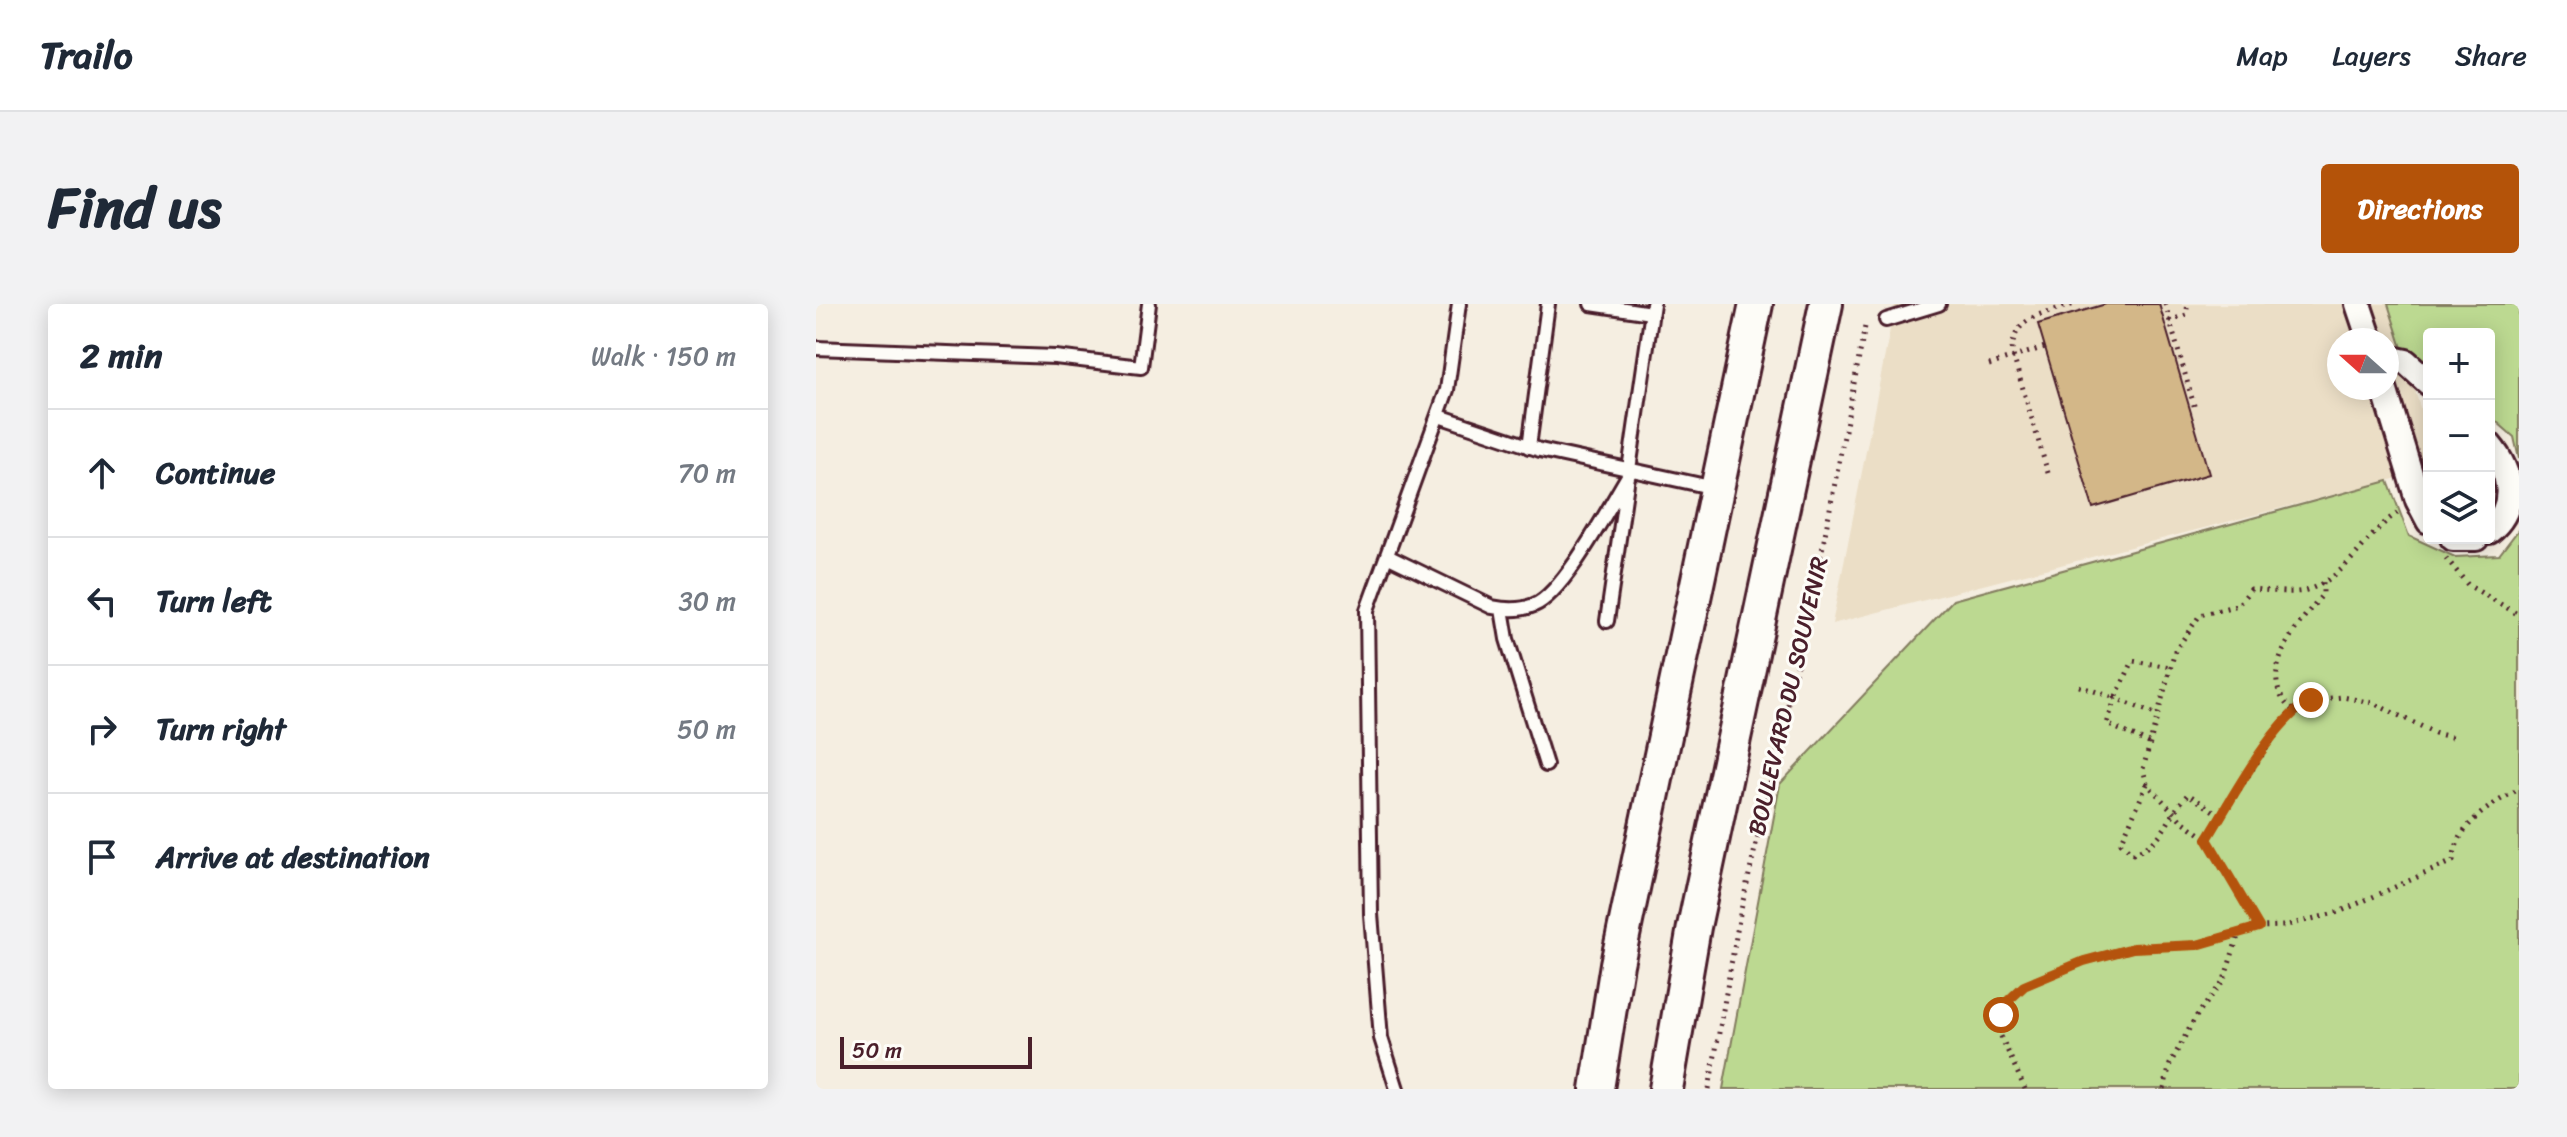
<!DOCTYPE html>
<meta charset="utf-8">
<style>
body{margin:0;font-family:Sriracha,sans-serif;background:#f2f2f3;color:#1f2937}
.controls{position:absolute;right:24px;top:24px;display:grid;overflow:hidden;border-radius:8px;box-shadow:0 4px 20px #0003}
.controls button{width:72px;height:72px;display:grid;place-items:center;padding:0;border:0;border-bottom:2px solid #e0e1e3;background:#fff;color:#1f2937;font:40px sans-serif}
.compass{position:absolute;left:1511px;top:24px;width:72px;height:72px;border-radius:50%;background:#fff;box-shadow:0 4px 20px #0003;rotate:291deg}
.scale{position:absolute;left:24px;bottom:20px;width:192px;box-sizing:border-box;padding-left:8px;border:4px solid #4a1f2b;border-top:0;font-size:22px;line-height:28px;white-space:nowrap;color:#4a1f2b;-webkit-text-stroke:6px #fdfcf7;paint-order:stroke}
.stop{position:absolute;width:24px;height:24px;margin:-18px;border:6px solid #b45309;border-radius:50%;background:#fff}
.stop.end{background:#b45309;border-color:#fff;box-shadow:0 2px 8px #0008}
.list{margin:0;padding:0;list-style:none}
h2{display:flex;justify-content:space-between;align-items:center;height:104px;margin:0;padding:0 32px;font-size:34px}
h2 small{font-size:26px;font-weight:400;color:#747a83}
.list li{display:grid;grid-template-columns:52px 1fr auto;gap:24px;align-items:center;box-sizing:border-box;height:128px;padding:0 32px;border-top:2px solid #e0e1e3}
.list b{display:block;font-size:30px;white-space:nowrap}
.list em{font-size:26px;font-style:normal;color:#747a83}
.icon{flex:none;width:44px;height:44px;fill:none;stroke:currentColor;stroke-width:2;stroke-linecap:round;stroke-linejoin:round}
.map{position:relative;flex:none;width:1703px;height:785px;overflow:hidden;border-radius:8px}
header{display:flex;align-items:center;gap:48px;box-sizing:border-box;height:112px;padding:0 40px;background:#fff;border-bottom:2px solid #e0e1e3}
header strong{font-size:38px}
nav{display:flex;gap:44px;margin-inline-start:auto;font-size:28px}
.intro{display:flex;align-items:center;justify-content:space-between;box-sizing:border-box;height:192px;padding:0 48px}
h1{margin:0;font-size:56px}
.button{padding:20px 36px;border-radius:8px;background:#b45309;color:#fff;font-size:28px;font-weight:700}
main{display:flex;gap:48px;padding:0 48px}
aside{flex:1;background:#fff;border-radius:8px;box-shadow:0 4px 20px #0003}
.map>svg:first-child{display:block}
</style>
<header>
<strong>Trailo</strong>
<nav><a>Map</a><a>Layers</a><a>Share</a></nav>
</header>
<div class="intro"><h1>Find us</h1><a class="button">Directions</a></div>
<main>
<aside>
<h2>2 min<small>Walk · 150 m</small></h2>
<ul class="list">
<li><svg class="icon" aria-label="ahead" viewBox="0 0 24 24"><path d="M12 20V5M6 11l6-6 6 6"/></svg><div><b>Continue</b></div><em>70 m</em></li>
<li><svg class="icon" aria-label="left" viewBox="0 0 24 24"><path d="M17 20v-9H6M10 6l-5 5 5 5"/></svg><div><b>Turn left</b></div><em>30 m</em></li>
<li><svg class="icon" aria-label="right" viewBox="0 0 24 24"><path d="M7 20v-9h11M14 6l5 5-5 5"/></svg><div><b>Turn right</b></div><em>50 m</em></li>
<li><svg class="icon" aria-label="arrive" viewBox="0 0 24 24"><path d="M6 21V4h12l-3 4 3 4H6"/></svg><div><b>Arrive at destination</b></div></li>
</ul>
</aside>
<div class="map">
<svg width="1703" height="785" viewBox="0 0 1703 785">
<rect width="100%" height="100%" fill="#f5eee1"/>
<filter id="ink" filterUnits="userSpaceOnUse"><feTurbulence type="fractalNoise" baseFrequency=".0125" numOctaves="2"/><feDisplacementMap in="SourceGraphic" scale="16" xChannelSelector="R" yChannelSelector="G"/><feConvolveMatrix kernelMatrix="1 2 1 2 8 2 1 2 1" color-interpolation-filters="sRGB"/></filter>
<g filter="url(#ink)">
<!-- built -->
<path fill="#ebdec6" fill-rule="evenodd" d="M1079,0H1572L1613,132V166L1016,320ZM1523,36H1571V84H1523Z"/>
<!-- green -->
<g fill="#bcd991" stroke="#837c5e" stroke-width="2">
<polygon points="1572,0 1703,0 1703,155 1698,133 1673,111 1673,30 1613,30 1613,62 1586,44"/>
<polygon points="1572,177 1593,232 1639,253 1683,251 1703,225 1703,785 907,785 964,480 1137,296"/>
</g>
<!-- building -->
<polygon fill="#d3b788" stroke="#4a1f2b" stroke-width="2" points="1290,0 1343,0 1393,170 1277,204 1222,20"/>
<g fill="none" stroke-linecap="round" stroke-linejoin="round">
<defs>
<g id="lane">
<polyline points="775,0 835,9"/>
<polyline points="1070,16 1123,0"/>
<polyline points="0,44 239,53 325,63 333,0"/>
<polyline points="623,112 724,146 899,184"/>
<polyline points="713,143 732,0"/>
<path d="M571,252L676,303C690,306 704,307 718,301C749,289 796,197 815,167"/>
<polyline points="686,305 691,335 730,461"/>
<polyline points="791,317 837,0"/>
<polyline points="581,785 565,734 555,610 551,306 631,86 643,0"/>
</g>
<g id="street">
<polyline points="1542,0 1554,36"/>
<polyline points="1571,54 1590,58 1613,79"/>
<polyline points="1568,84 1602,196 1613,217"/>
<path d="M1673,141C1695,167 1703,203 1673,227"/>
<polyline points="1637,234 1660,234"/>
</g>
<g id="secondary">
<polyline points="781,785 801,660 940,0"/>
<polyline points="850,785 878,623 1010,0"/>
</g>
</defs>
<!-- lane casing -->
<use href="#lane" stroke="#4a1f2b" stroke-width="18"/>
<!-- street casing -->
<use href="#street" stroke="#4a1f2b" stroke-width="30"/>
<!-- secondary casing -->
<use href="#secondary" stroke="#4a1f2b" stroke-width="38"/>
<!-- path -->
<g stroke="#4a1f2b" stroke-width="5" stroke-dasharray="2 6" stroke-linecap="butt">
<polyline points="1349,0 1379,105"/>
<polyline points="1353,17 1370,11 1372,0"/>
<polyline points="1173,61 1229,43"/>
<path d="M1232,169L1196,48C1197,11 1230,9 1259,0"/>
<polyline points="1630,254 1652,281 1703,311"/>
<polyline points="1263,382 1299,394 1317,357 1354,363"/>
<path d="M1476,406C1437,371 1482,320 1507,290V277"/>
<polyline points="1333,439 1291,420 1299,394 1339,410"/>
<path d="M1331,480L1305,539L1317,550C1351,536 1349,515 1372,490L1405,512L1391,535"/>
<polyline points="1405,512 1476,406 1495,396 1527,393 1557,399 1619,429 1639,434"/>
<path d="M1443,623L1391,535L1365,516L1331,480L1327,465L1359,347L1384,311L1422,301L1435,285C1452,286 1476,291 1491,286C1534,272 1548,230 1584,207"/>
<polyline points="893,785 924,610 999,283 1050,17"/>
<path d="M1209,785L1183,728L1185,711L1192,697L1208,682L1268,657L1317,644L1381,641L1443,623L1468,622L1523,608L1637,557C1641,520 1673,502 1703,485"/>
<polyline points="1348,785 1354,760 1379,714 1408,676 1423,629"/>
</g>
<!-- lane -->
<use href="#lane" stroke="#fdfcf7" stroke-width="12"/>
<!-- street -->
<use href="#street" stroke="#fdfcf7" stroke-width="24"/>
<!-- secondary -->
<use href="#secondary" stroke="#fdfcf7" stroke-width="32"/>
</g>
</g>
<g fill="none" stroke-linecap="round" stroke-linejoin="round" filter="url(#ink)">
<!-- route -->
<path stroke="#b45309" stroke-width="10" d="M1185,711L1192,697L1208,682L1268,657L1317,644L1381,641L1443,623L1391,535C1416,495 1456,417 1495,396"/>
</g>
<g text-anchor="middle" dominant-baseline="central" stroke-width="6" stroke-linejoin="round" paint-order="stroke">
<!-- street labels -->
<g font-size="24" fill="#4a1f2b" stroke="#fdfcf7">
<text transform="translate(972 392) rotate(-77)">BOULEVARD DU SOUVENIR</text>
</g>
</g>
</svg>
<div class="controls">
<button>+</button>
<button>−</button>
<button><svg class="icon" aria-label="layers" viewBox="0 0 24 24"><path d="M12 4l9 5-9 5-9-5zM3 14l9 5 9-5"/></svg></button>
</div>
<svg class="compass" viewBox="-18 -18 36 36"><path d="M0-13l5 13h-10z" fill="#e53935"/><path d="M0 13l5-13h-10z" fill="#747a83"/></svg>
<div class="scale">50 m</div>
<div class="stop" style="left:1185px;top:711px"></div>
<div class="stop end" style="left:1495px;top:396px"></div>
</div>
</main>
